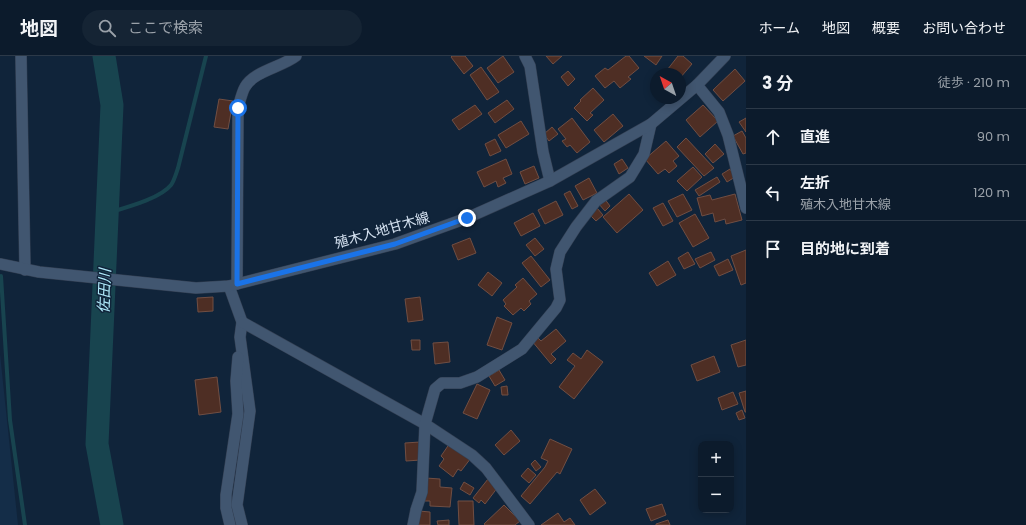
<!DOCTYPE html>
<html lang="ja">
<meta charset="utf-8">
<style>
body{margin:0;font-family:Poppins,"Noto Sans JP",sans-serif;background:#152434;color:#f1f3f6}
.controls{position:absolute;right:12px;bottom:12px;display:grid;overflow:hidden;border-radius:8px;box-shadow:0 2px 10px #0003}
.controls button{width:36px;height:36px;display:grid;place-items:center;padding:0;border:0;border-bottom:1px solid #2c3948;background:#0c1b2c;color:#f1f3f6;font:20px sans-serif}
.compass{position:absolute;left:650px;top:12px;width:36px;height:36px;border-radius:50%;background:#0c1b2c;box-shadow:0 2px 10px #0003;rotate:320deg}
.stop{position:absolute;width:12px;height:12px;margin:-9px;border:3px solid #1a73e8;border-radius:50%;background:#fff}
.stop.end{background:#1a73e8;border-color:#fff;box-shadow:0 1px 4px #0008}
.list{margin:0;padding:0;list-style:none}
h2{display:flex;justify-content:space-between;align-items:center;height:52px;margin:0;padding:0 16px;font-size:17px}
h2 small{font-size:13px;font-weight:400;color:#9aa1a9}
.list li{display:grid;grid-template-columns:26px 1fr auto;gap:12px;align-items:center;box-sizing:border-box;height:56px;padding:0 16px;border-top:1px solid #2c3948}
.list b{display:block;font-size:15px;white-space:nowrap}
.list p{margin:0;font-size:13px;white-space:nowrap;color:#9aa1a9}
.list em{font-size:13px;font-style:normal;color:#9aa1a9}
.icon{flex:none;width:22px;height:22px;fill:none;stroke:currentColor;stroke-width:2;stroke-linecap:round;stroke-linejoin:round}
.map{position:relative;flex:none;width:746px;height:469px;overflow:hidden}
header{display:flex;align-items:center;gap:24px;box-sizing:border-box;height:56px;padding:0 20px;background:#0c1b2c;border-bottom:1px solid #2c3948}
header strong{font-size:19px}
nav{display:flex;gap:22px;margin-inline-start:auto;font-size:14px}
.search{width:280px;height:36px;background:#152434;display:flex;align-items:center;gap:10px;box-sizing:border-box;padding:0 14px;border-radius:22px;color:#9aa1a9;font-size:15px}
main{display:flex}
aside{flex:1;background:#0c1b2c}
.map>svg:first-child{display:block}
</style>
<header>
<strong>地図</strong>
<div class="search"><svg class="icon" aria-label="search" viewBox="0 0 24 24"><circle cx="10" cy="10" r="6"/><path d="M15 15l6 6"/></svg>ここで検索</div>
<nav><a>ホーム</a><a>地図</a><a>概要</a><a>お問い合わせ</a></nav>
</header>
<main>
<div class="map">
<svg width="746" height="469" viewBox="0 0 746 469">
<rect width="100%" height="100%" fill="#10243a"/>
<!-- built -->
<polygon fill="#142d48" points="0,298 18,469 0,469"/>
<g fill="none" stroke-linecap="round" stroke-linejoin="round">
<!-- stream -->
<g stroke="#18444f" stroke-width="4">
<path d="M108,157C124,152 160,143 171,129C174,125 176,118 178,112L206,0"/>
<polyline points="1,220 10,364 25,469"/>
</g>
<!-- river -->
<polyline stroke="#18444f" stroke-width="23" points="104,0 112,49 97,388 112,469"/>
</g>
<!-- building -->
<g fill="#4e2e24" stroke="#704e43">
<polygon points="452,0 465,0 473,10 464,18 451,1"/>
<polygon points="503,0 514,16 498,27 487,12"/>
<polygon points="546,0 562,0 553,8"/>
<polygon points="626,0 629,0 639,12 628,21 631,23 620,32 614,25 605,32 595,20 605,12 608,14"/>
<polygon points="644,0 662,0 656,9"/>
<polygon points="678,0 683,0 692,8 680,22 680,18 664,18"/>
<polygon points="481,11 499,36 487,44 470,19"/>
<polygon points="735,13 745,25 723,45 713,34"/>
<polygon points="568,15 575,23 568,30 561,21"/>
<polygon points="593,32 604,44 590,57 593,59 587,65 574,52 581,45 580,44"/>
<polygon points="219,43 233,45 228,73 214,71"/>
<polygon points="507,44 514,53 495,67 488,57"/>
<polygon points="475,49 482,58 459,74 452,64"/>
<polygon points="703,49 718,65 700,81 686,64"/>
<polygon points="613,58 623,70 604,86 594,74"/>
<polygon points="572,62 590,86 577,97 570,89 567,91 562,85 566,83 558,73"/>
<polygon points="746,62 746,76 739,66"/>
<polygon points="521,65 529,78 506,92 498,79"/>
<polygon points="552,71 558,78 549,85 544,78"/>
<polygon points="742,75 746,82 746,97 743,98 733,80"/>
<polygon points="686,82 714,112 704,120 677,91"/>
<polygon points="495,83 501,95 490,100 485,88"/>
<polygon points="666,85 679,100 673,105 677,110 669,117 665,113 658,118 645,103"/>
<polygon points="715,88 724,98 713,107 705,98"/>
<polygon points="506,103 512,118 503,122 506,127 498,131 496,125 484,131 477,116"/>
<polygon points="622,103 628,112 619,118 614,108"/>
<polygon points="534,110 539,122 525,128 520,116"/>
<polygon points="693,111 702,121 687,135 677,125"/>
<polygon points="730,113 735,121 727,126 722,118"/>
<polygon points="717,121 720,126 699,140 695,134"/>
<polygon points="589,122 597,137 583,144 575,130"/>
<polygon points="570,135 578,150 572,153 564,138"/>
<polygon points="629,138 643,154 617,177 603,161"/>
<polygon points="683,138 692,154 677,161 668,145"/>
<polygon points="735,138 742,164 726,168 725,163 715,166 713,157 702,160 697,142 710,139 712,144"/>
<polygon points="604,142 610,150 605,155 598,147"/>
<polygon points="556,145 563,159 545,168 538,154"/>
<polygon points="663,147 673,165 663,170 653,152"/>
<polygon points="597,152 603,159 596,165 590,159"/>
<polygon points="533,157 540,170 521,180 514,167"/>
<polygon points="695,158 709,182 693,191 679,167"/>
<polygon points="470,182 476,197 458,204 452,189"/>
<polygon points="535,182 544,193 535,200 526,189"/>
<polygon points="746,194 746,227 741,229 731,200"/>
<polygon points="688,196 695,208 684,213 678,202"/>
<polygon points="711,196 715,204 700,212 695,203"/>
<polygon points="531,200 550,224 541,231 522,207"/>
<polygon points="728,203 733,214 719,220 714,210"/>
<polygon points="668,205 676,219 657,230 649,217"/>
<polygon points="488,216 502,227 492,240 478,229"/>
<polygon points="523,222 537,238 529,245 531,248 524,255 521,252 513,259 504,250 506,248 503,244 517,231 515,229"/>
<polygon points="213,241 213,255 198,256 197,242"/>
<polygon points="420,241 423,264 408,266 405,243"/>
<polygon points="497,261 512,267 502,294 487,289"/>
<polygon points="556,273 566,285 551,298 556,303 551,308 532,285 537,281 541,285"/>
<polygon points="411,284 420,284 420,294 412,294"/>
<polygon points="746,284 746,309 738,311 731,289"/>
<polygon points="448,286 450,306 435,308 433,287"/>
<polygon points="587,294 603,306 574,343 559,331 575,310 567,304 573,297 581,303"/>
<polygon points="714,300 720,316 697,325 691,309"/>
<polygon points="499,314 505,324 495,330 489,320"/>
<polygon points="217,321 221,356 199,359 195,324"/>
<polygon points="477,328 490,334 477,363 463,357"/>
<polygon points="507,330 508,339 502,339 501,331"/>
<polygon points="746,335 746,356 745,356 739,337"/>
<polygon points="733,336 738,348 722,354 718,342"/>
<polygon points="742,354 745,362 739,364 736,357"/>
<polygon points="511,374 520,385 504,399 495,389"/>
<polygon points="550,383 572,393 560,418 557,416 530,448 521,440 545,411 548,405 541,402"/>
<polygon points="420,386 421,404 406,405 405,387"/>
<polygon points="450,387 471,402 461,415 458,413 453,421 439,410 444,403 441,400"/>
<polygon points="535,404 541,411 536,415 531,408"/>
<polygon points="528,412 536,419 529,427 521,420"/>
<polygon points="426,422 440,423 440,431 452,432 450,451 430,450 430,445 425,445"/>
<polygon points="488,423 498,431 485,448 481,444 479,447 473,442"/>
<polygon points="464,426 474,432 470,439 460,433"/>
<polygon points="595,433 606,447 590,459 580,444"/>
<polygon points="458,445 473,445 474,469 459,469"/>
<polygon points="662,448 666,459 651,465 646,453"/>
<polygon points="504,449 520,465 515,469 485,469 484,468"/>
<polygon points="419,455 430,456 430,469 418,469"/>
<polygon points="558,457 564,466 570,462 575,469 541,469"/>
<polygon points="449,464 449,469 438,469 437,465"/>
<polygon points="668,464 670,469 656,469 656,468"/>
</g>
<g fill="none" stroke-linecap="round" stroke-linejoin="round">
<defs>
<g id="minor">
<polyline points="21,0 25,214"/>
<polyline points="525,0 530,10 543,96 550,125"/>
<polyline points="697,29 719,56 728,79 746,152"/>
<path d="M237,228L238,52C240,45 242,36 245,31C254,15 282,11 296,0"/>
<polyline points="229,230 242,266 240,281 250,355 237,449 242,469"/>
<polyline points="242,266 425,368 472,399 486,412 529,469"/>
<polyline points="230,469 226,452 226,439 238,358 236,325 238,301"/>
<polyline points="413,469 416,454 422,436 425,368 435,333 442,327 460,327 477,321 506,303 522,293 556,252 560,244 556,213 560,196 576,171 596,145 630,121 644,98 651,68"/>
</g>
<polyline id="secondary" points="0,208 39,216 196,232 229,230 395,188 467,162 550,125 651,68 697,29 725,0"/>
</defs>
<!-- minor casing -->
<use href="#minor" stroke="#333f52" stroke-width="12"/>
<!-- secondary casing -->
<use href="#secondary" stroke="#333f52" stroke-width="12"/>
<!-- minor -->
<use href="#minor" stroke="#415670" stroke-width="11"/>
<!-- secondary -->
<use href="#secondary" stroke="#415670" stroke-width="11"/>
</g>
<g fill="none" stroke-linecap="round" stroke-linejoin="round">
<!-- route -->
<polyline stroke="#1a73e8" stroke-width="5" points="238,52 237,228 395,188 467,162"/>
</g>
<g text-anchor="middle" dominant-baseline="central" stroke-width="3" stroke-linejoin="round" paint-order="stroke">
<!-- street labels -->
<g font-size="14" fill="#d3e0ef" stroke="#10243a">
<text transform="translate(382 174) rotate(-16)">殖木入地甘木線</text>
</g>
<!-- water labels -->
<g font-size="15" font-style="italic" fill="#b1ebfc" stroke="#10243a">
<text transform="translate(104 235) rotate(-88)">佐田川</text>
</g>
</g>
</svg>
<div class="controls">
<button>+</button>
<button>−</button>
</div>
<svg class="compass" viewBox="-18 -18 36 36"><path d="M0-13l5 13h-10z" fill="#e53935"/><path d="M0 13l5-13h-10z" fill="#9aa1a9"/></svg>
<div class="stop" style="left:238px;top:52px"></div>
<div class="stop end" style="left:467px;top:162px"></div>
</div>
<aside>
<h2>3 分<small>徒歩 · 210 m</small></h2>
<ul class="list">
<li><svg class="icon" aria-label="ahead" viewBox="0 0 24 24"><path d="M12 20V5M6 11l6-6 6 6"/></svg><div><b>直進</b></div><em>90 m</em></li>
<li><svg class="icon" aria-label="left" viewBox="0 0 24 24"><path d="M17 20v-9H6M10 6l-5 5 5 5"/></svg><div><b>左折</b><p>殖木入地甘木線</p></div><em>120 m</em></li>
<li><svg class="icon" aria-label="arrive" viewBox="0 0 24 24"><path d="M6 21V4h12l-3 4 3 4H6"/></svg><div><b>目的地に到着</b></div></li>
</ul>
</aside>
</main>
